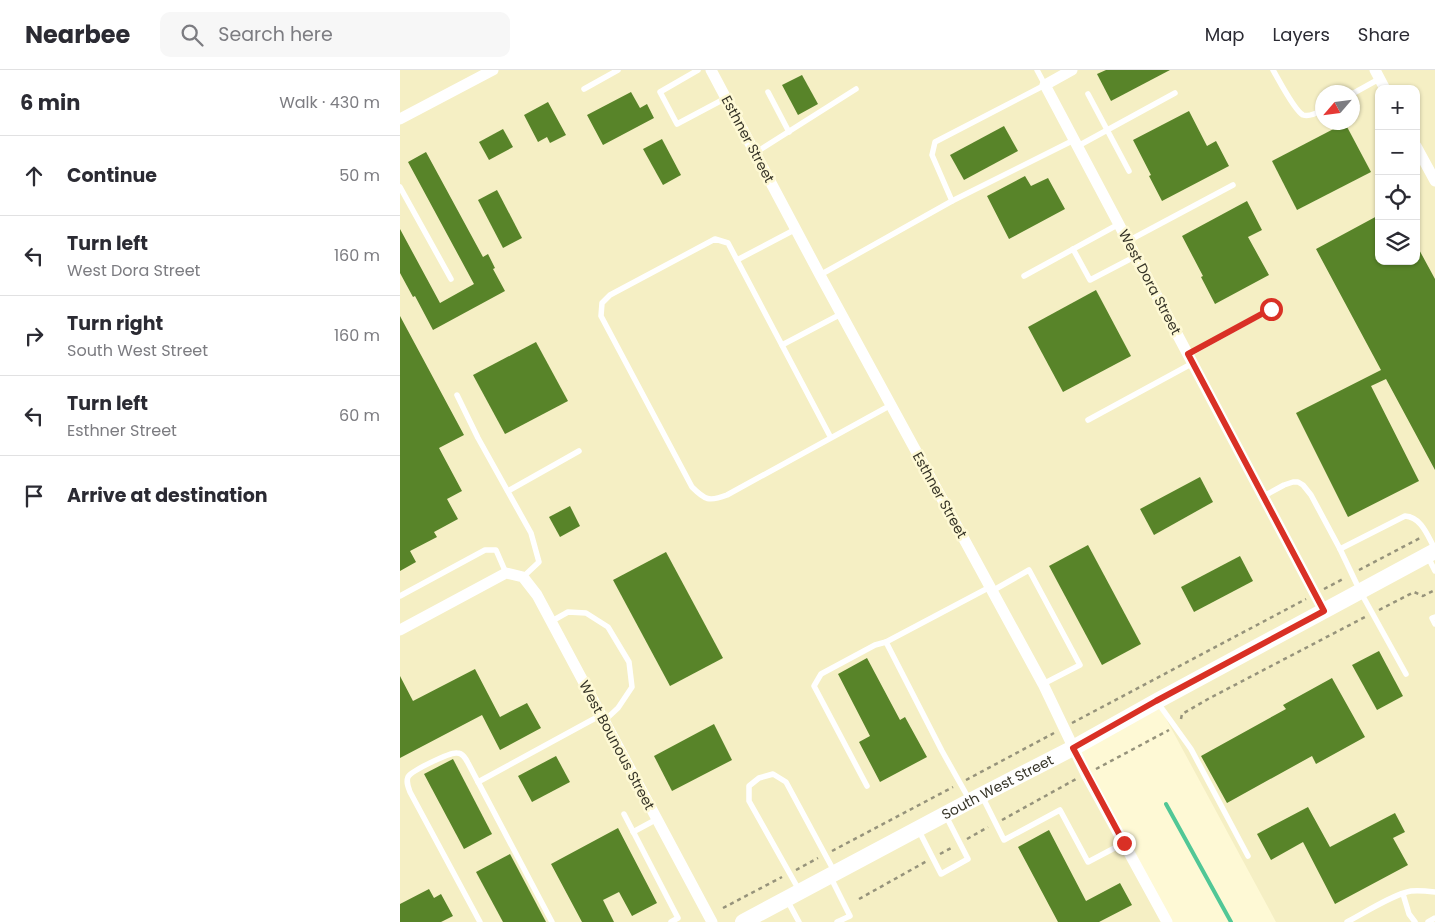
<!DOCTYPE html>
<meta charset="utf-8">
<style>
body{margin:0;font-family:Poppins,sans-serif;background:#f7f7f7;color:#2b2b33}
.controls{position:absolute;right:15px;top:15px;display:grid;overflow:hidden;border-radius:10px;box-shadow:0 1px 4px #0004}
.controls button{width:45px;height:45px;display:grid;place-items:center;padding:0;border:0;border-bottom:1px solid #e1e1e2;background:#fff;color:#2b2b33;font:25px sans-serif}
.compass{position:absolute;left:915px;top:15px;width:45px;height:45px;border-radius:50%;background:#fff;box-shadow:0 1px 4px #0004;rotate:242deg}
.stop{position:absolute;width:15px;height:15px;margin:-11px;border:4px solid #d93025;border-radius:50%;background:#fff}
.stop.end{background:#d93025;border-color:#fff;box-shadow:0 1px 5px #0008}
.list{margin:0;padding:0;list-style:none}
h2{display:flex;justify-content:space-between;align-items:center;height:65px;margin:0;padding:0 20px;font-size:21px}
h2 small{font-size:16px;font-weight:400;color:#7c7c81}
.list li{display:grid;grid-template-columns:32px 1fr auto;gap:15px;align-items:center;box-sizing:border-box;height:80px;padding:0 20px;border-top:1px solid #e1e1e2}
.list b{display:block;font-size:19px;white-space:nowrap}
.list p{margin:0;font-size:16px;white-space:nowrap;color:#7c7c81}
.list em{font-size:16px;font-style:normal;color:#7c7c81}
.icon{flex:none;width:28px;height:28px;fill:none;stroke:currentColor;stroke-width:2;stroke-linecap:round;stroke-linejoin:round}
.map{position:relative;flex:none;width:1035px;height:852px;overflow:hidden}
header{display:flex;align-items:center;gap:30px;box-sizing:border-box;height:70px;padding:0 25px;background:#fff;border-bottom:1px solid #e1e1e2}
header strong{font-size:24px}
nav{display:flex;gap:28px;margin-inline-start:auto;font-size:18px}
.search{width:350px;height:45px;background:#f7f7f7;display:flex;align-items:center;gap:12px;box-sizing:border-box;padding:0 18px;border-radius:10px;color:#7c7c81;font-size:19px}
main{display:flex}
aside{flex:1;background:#fff}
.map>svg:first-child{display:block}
</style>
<header>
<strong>Nearbee</strong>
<div class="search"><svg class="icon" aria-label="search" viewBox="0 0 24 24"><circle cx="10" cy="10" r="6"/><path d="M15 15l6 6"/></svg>Search here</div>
<nav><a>Map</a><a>Layers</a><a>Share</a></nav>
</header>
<main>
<aside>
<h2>6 min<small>Walk · 430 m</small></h2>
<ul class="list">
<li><svg class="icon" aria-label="ahead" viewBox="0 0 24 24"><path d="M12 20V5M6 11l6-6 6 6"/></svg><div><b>Continue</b></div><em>50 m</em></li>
<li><svg class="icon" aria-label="left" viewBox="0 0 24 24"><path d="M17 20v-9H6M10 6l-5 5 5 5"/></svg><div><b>Turn left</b><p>West Dora Street</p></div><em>160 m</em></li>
<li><svg class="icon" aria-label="right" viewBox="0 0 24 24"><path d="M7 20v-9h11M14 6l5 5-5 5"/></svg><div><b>Turn right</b><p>South West Street</p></div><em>160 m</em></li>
<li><svg class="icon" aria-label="left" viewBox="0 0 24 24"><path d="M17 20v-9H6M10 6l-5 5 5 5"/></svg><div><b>Turn left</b><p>Esthner Street</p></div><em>60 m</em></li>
<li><svg class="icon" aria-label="arrive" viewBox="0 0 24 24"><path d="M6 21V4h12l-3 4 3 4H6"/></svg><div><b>Arrive at destination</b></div></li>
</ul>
</aside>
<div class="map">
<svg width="1035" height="852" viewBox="0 0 1035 852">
<rect width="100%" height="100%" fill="#fef9d5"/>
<!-- built -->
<path fill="#f5efc4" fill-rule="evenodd" d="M0,0H1035V852H876L757,632L673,678L768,852H0ZM979,19H1016V191H979ZM922,22H952V52H922Z"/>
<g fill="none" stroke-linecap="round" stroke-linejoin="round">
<!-- stream -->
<polyline stroke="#51c796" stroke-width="4" points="766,734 831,852"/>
</g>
<!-- building -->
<g fill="#588429">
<polygon points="706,0 770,0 711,31 697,4"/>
<polygon points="402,5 418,34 398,45 382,15"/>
<polygon points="231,22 240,38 247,34 254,48 203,75 187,45"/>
<polygon points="148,32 166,65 150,73 147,67 138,72 124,45"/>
<polygon points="789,41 807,76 816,71 829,96 762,131 749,106 751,105 733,70"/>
<polygon points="945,53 971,102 897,140 872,91"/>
<polygon points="604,56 618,81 564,110 550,85"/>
<polygon points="103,59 113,77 89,90 79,72"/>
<polygon points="262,69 281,105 263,115 243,79"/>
<polygon points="26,82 83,187 88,184 95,198 93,199 105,221 33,260 15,226 13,227 0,203 0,159 40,233 74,214 8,92"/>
<polygon points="625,106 631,116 648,108 665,139 609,169 587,126"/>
<polygon points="97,120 122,168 103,178 78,130"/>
<polygon points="847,131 862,160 848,167 869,205 815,234 801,207 803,206 782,166"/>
<polygon points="979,145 979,191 1016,191 1016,174 1035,209 1035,400 986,309 971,316 1019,411 948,447 896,343 981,300 916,179"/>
<polygon points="696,220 731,286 663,322 628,257"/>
<polygon points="0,246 64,365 39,378 62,421 47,429 58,449 34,462 37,467 10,481 16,492 0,501"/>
<polygon points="136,272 168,331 105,364 73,305"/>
<polygon points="800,407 813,432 754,465 740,439"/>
<polygon points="170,436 180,456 160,467 149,447"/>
<polygon points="688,475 741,574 702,595 649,496"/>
<polygon points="266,482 323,588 270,616 213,510"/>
<polygon points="840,486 853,511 794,542 781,517"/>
<polygon points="979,581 1003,626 977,640 952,595"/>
<polygon points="467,588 500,650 505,647 527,687 480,712 459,672 470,666 438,604"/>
<polygon points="75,599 100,647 127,633 141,658 100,680 82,645 0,688 0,606 13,631"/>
<polygon points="932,608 965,667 916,694 912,686 827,733 801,686 886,639 883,635"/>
<polygon points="314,654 332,690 272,721 254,686"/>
<polygon points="156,686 170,712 132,732 118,706"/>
<polygon points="53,689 92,764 64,779 24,704"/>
<polygon points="908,737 930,777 995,743 1005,762 993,768 1008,795 935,834 903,772 871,790 857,764"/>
<polygon points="218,758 257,833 232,846 219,822 203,830 214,852 182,852 151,794"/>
<polygon points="649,760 686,831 720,813 732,835 699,852 658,852 618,777"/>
<polygon points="110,784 146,852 103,852 76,802"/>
<polygon points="29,819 34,828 41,824 53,846 41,852 0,852 0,834"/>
</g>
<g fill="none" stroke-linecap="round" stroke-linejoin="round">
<!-- path -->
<g stroke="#96937b" stroke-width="2.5" stroke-dasharray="4 4" stroke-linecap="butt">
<polyline points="959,500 1020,468"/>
<polyline points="924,519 945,508"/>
<polyline points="979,540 1014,522 1023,526 1035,520"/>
<polyline points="781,649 782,644 808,629 965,547"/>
<polyline points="672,653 906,529"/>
<polyline points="696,699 769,660"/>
<polyline points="566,710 654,663"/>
<polyline points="602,750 676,709"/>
<polyline points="567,769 588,757"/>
<polyline points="432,781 553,717"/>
<polyline points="540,784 553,777"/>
<polyline points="396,800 418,788"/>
<polyline points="459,829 527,791"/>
<polyline points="323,838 382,807"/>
</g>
<!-- service -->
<g stroke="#fff" stroke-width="5.5">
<polyline points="298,0 260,22 277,54 326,28"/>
<path d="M873,0C879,10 894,40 903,45C909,47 917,43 922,40"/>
<polyline points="184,19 218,0"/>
<polyline points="368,22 389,62"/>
<polyline points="688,24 729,101"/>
<polyline points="952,24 979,9"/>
<polyline points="678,76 775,23"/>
<polyline points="355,83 456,19"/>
<polyline points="0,117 51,209"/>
<polyline points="552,131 674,70"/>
<polyline points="728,171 833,115"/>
<polyline points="673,179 690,210 736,186"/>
<polyline points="337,190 396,159"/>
<polyline points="420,205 552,131 532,85 535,72 645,15 637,0"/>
<polyline points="624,206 719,154"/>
<polyline points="382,275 441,244"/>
<polyline points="789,284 871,239"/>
<polyline points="57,325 78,368 131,463 139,492 123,507"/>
<polyline points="688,350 793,293"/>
<path d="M431,368L328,173L315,169L210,225L202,233L201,246L292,417C305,430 309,432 327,425L491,335"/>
<polyline points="108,421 179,381"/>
<path d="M864,426L884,415L893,412H898L903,415L911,425L940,479L1005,446C1022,447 1028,467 1035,479"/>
<polyline points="940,479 960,521 1006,604"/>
<polyline points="1028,487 1035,501"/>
<polyline points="592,521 629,500 680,595 643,614"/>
<polyline points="0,526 85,480 96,480 106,503"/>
<polyline points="1035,547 1032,548 1035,554"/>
<polyline points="152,551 168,542 186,543 208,557 229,592 232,617 218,638 204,651"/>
<polyline points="486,572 590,517"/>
<polyline points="758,633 791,679 848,786"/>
<polyline points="78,712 201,645"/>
<polyline points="467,716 414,616 421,604 475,575 486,572 542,681 569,729"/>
<polyline points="582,726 604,770 660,740 688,792 724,773"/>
<polyline points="224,744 278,848 271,852"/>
<polyline points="519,761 541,804 568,789 546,746"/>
<polyline points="233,762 257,749"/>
<polyline points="431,808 450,846 437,852"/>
<polyline points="399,820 349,731 349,716 359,708 373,704 386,712 434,801"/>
<polyline points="1003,824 1009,844 1015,852"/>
<polyline points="387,830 399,852"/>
<path d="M80,852L10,722C8,717 6,712 8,707C11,701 50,682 57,683C63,683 66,689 68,693L152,852"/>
<path d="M947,852C964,843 994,824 1011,821C1019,820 1027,821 1035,822"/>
<polyline points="1028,852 1035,848"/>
</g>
<!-- minor -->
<g stroke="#fff" stroke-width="11">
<polyline points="311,0 420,205 643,614 686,704 767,852"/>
<polyline points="672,0 645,15 924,541"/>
<polyline points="975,0 985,19"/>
<polyline points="0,49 93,0"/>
<polyline points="1016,76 1035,111"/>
<polyline points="0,560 106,503 123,507 137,525 312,852"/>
</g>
<!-- secondary -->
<path stroke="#fff" stroke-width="16" id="s1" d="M343,852L570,731L673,678L757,631L1035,481"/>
</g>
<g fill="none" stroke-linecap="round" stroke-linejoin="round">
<!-- route -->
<polyline stroke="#d93025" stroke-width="6" points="724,773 673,678 756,631 924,541 788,284 871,239"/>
</g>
<g text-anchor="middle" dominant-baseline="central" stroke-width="5" stroke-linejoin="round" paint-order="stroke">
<!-- street labels -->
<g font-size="14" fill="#363427" stroke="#fef9d5">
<text transform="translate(348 69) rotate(62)">Esthner Street</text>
<text transform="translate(750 212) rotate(62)">West Dora Street</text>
<text transform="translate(540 425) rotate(61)">Esthner Street</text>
<text transform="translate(217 675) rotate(62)">West Bounous Street</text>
<text stroke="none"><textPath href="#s1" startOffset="288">South West Street</textPath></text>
</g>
</g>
</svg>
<div class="controls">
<button>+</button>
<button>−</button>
<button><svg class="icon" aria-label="locate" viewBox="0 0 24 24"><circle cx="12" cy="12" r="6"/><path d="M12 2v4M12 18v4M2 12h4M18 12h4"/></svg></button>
<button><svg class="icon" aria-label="layers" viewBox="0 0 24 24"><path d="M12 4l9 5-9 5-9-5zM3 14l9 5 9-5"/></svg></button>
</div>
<svg class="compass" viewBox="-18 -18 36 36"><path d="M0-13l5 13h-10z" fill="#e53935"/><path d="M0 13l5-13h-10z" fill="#7c7c81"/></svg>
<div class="stop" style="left:871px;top:239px"></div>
<div class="stop end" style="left:724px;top:773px"></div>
</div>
</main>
